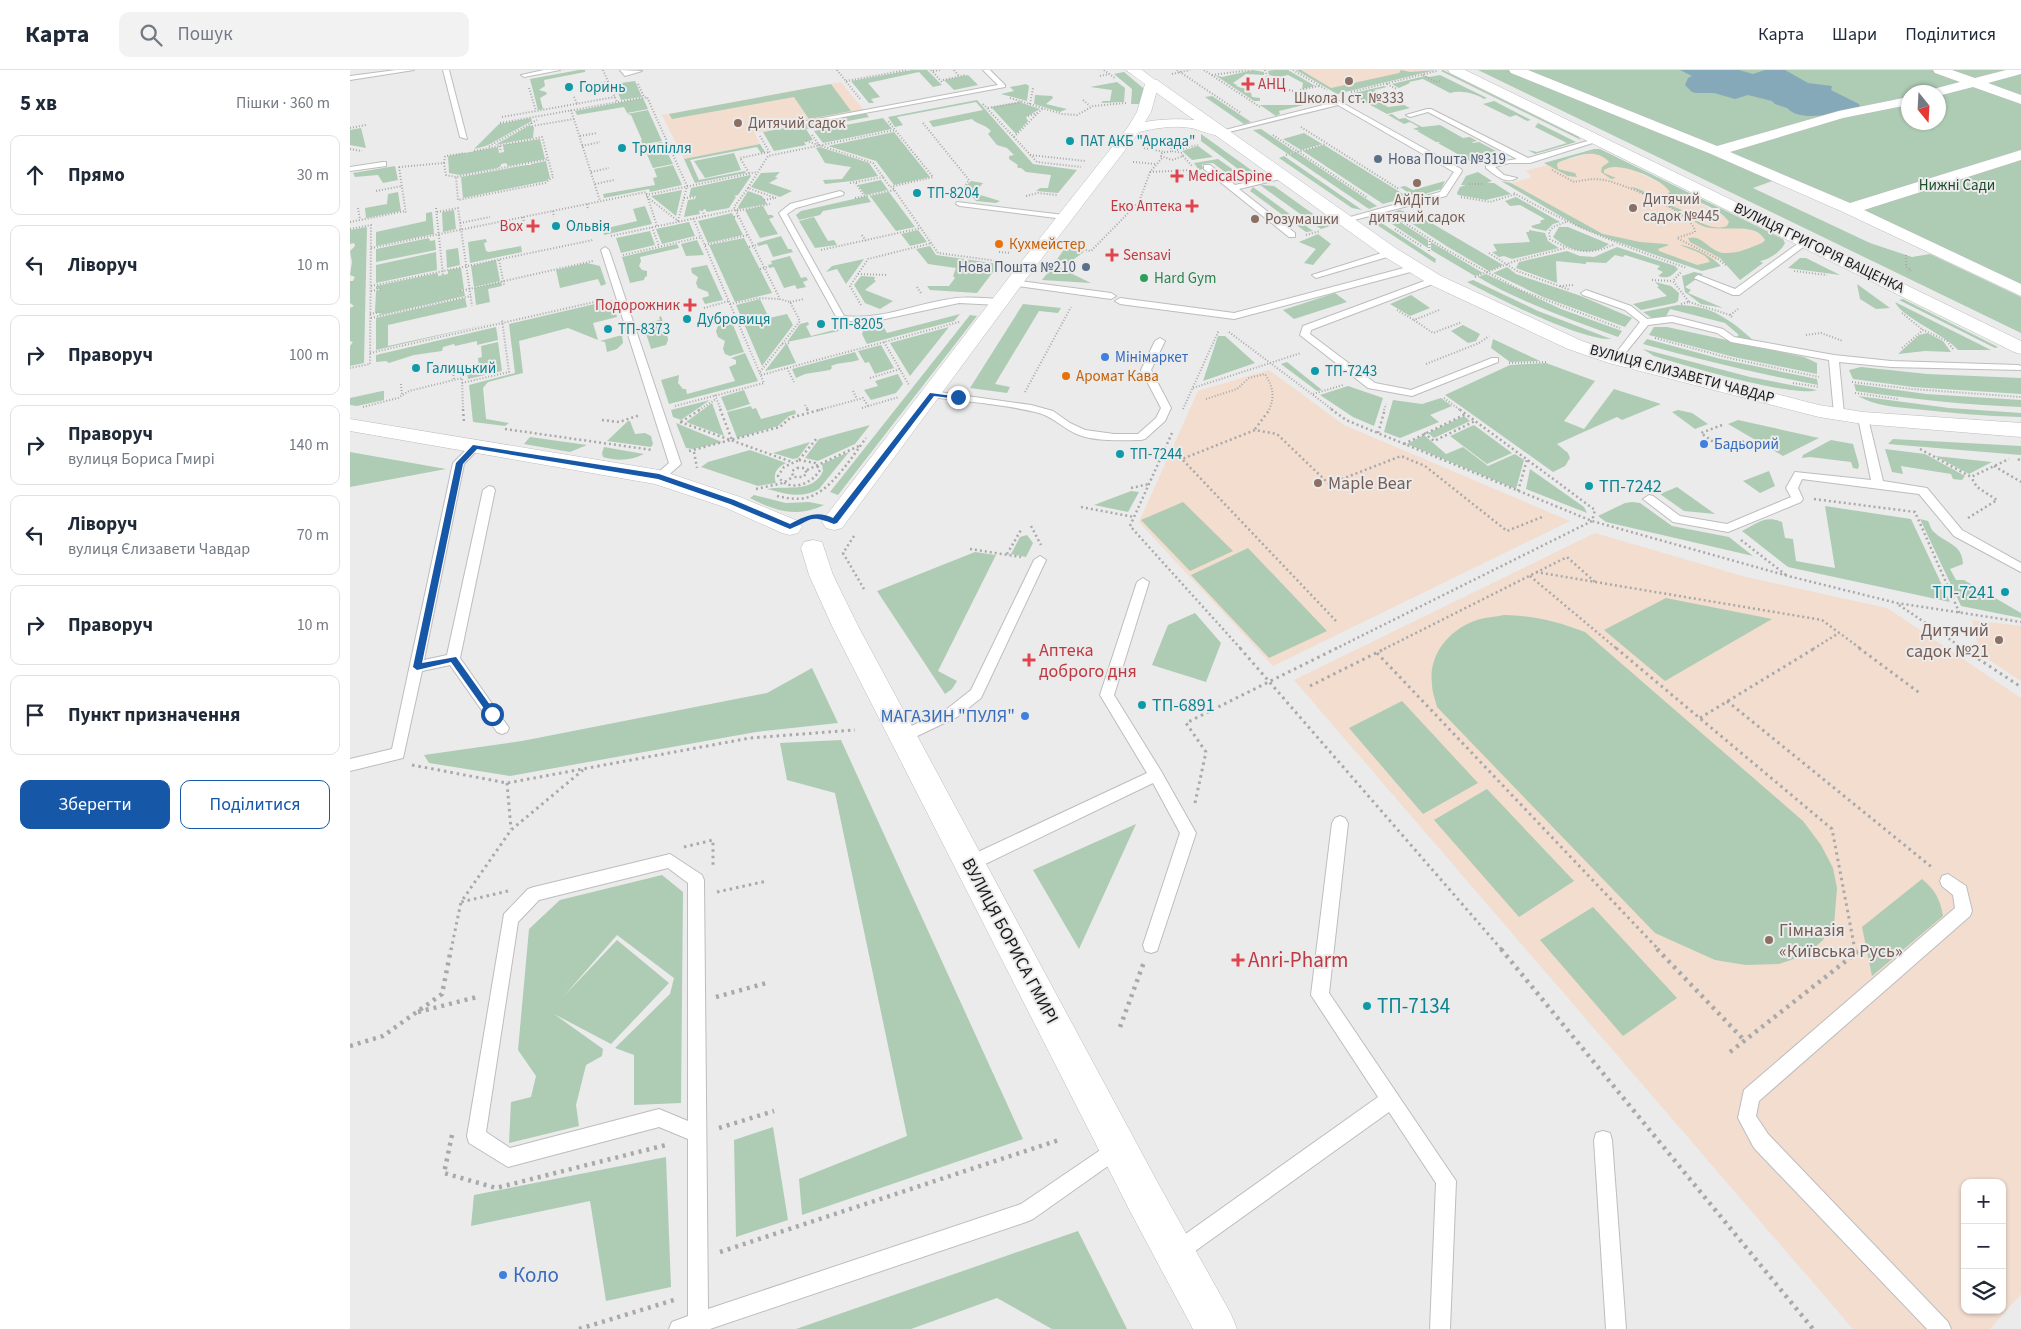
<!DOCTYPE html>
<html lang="uk">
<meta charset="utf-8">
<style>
body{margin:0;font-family:"Source Sans 3",sans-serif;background:#f2f2f3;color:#1f2937}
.controls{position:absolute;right:15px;bottom:15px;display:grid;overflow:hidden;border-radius:10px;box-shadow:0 1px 4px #0004}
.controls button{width:45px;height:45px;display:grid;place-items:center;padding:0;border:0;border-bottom:1px solid #e0e1e3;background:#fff;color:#1f2937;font:25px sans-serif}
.compass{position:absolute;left:1551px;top:15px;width:45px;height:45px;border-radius:50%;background:#fff;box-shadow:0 1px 4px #0004;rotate:162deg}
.stop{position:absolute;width:15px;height:15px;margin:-11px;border:4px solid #1657a7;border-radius:50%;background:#fff}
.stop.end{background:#1657a7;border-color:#fff;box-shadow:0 1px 5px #0008}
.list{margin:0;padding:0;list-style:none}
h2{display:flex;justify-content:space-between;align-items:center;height:65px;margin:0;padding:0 20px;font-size:21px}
h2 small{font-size:16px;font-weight:400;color:#747a83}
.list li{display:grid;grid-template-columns:32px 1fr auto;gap:15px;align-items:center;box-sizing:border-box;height:80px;margin:0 10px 10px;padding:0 10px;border:1px solid #e0e1e3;border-radius:10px}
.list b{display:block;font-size:19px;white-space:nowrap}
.list p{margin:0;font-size:16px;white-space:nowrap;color:#747a83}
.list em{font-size:16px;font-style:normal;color:#747a83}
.actions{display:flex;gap:10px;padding:15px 20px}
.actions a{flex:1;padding:11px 0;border:1px solid #1657a7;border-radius:10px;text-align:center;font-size:18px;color:#1657a7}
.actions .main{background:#1657a7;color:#fff}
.icon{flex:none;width:28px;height:28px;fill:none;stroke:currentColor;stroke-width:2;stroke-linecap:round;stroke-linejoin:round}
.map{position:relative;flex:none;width:1671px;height:1259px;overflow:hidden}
header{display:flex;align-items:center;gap:30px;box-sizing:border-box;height:70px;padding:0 25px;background:#fff;border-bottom:1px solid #e0e1e3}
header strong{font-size:24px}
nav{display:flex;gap:28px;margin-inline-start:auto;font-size:18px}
.search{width:350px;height:45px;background:#f2f2f3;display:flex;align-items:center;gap:12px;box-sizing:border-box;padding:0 18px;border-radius:10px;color:#747a83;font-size:19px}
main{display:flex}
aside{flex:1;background:#fff}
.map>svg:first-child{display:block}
</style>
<header>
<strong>Карта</strong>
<div class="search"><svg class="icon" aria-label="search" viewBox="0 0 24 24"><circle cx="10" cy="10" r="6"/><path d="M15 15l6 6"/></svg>Пошук</div>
<nav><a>Карта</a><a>Шари</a><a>Поділитися</a></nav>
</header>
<main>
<aside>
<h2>5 хв<small>Пішки · 360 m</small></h2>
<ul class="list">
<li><svg class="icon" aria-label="ahead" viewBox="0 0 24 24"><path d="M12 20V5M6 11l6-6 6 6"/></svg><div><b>Прямо</b></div><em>30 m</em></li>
<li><svg class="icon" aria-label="left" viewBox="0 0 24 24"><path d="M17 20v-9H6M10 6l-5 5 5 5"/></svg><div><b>Ліворуч</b></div><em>10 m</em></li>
<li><svg class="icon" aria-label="right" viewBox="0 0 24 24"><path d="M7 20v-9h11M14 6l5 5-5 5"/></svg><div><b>Праворуч</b></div><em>100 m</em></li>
<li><svg class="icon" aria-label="right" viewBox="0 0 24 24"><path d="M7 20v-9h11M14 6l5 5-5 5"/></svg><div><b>Праворуч</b><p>вулиця Бориса Гмирі</p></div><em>140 m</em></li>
<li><svg class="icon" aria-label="left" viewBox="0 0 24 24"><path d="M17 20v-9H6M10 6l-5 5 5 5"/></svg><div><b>Ліворуч</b><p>вулиця Єлизавети Чавдар</p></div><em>70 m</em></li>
<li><svg class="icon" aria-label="right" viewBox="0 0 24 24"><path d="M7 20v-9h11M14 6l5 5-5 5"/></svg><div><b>Праворуч</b></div><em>10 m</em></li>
<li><svg class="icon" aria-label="arrive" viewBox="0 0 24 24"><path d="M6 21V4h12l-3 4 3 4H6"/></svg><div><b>Пункт призначення</b></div></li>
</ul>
<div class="actions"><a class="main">Зберегти</a><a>Поділитися</a></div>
</aside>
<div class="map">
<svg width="1671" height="1259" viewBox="0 0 1671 1259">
<rect width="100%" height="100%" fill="#ebebec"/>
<!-- education -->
<g fill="#f2ddcf" fill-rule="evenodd">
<polygon points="947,0 1079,0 984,22"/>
<polygon points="491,12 516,43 405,63 410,74 334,89 312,45"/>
<polygon points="1242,83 1250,84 1312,114 1413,166 1415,170 1412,173 1363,191 1363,195 1345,196 1253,164 1161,113 1180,108 1180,104 1175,101"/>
<polygon points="919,300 994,355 1220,451 923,596 789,452 848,321"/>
<path d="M1245,463L1396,507L1537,538L1671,628V1224L1640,1259H1503L944,610ZM1615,1113H1652V1240H1615Z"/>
<polygon points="1622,550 1671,556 1671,611 1630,584"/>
</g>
<!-- green -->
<g fill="#aecbb4" fill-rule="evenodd">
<polygon points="229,0 235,0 235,2 194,10 195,16 189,20 196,22 197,24 190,28 193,39 188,40 180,9"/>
<polygon points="562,0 577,0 592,15 583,17 569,2 518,13 530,27 521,29 524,33 519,33 501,11"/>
<polygon points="903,0 914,2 914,5 896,4 883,13 887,15 886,16 900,20 902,27 910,28 910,31 904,31 865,5 872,7"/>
<polygon points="924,0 938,0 965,16 952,19 953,13 938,5 928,7 919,5 918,1"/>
<polygon points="946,0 951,0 981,18 1049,3 1051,0 1060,2 1086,0 987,24"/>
<polygon points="1093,0 1218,62 1224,62 1231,70 1091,1"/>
<polygon points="1128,0 1159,0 1359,80 1425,110 1403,118 1520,173 1562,187 1580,184 1671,227 1671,263"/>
<path d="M1171,0H1671V219ZM1558,22H1588V52H1558Z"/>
<polygon points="774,2 793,18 794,26 792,34 781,34 782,19 764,4"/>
<polygon points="618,5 628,15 604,20 594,10"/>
<path d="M1090,5L1137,28L1134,29C1124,23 1111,20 1100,23L1073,9L1059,12L1060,13L1049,18L1042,14L1075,6L1079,7Z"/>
<polygon points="285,11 292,27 271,30 264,14"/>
<polygon points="767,12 775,18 774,32 751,33 753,31 760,31 762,20 740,17"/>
<polygon points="481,14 501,41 459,49 444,27 322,49 319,44"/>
<polygon points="676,14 679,16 677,31 651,24 664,21 660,17"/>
<polygon points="1034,16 1037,17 1024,20 1029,23 1020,26 1038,37 1054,35 1060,38 1037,44 1000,24"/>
<polygon points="685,25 702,26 703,28 696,34 717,39 710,42 684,34"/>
<polygon points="862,26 901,52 894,54 855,27"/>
<polygon points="293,28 298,39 277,43 274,37 227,45 225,41"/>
<polygon points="947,28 951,31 968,30 976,33 972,35 966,32 929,41 930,44 926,46 910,35 944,35 944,32 948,32"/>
<path d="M627,30L683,94L727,100L708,123L686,121L690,118H698L701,105L676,102L671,98H668L667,96L668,95L659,89V86L664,85L657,78L647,75L638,64L641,61C635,54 628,55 622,49L583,57L579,51L633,40L626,32L547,47L553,55L545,57L538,47Z"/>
<polygon points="1144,31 1181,50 1177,51 1166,45 1160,47 1133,34"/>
<polygon points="669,32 690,39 676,47 678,51 666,64 641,37"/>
<polygon points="298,40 312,71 289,75 287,71 292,70 281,45 277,44"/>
<polygon points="516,43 519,47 456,59 463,70 454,72 456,75 424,81 413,62"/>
<polygon points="1042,44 1049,49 1055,48 1072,57 1090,55 1113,68 1120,67 1127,71 1122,72 1123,73 1129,72 1148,82 1144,84 1145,85 1151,84 1155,86 1125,94 1088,73 1091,72 1086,72 1067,61 1070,61 1063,59 1069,57 1060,52 1054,54 1038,45"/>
<polygon points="181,48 182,51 136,76 124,79 149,54"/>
<polygon points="533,48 542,59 473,73 464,61"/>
<polygon points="1188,53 1226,72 1185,84 1178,80 1187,82 1217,73 1185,57"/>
<polygon points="180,55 181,57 184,57 183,68 145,75"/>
<polygon points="11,58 16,78 0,75 0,60"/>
<polygon points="911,59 945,82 938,84 903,60"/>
<polygon points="544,62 580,107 544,115 526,91 478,76"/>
<polygon points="954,63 972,74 951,80 933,69"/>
<polygon points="851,64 904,102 905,105 900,108 851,71"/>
<polygon points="190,69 195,89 158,96 156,93 151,94 151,96 147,98 110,105 99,103 98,86 148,77 149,83 154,82 153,75"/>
<polygon points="312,72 323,94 303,98 295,80 292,80 290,76"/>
<polygon points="410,74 415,82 411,83 407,77 340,90 349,110 395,101 396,103 345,113 334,89"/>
<polygon points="974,75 1058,127 1033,134 953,81"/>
<polygon points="848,76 863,87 842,90 832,81"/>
<polygon points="470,77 519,93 528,106 502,111 475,114 473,110 492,109 501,97 475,93 466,78"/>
<path d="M1244,79H1250L1433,169L1435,173C1431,182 1418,190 1410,191L1413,193L1390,210L1370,188L1340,172L1338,168C1352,164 1359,181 1374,183C1387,184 1399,178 1412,173L1415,170C1403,147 1362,169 1343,150C1355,153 1363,161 1377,156L1379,152C1371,138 1331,122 1316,129L1317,134L1332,140L1329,142L1280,117C1293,117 1306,134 1320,122C1314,110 1267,89 1254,100V103L1266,108L1261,109L1251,102L1252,97L1259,92C1245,77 1227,86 1209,92L1207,94L1208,99L1225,103L1227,107L1218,106L1194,93Z"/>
<polygon points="946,82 1027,136 1019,139 939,85"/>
<polygon points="384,83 391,100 355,108 344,91"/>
<polygon points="934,86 1012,140 1002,138 929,88"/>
<polygon points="868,89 895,108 896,110 883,108 863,93 852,94 853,99 849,100 844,93"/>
<polygon points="196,91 200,108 196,111 113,128 111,107 176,95 181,95 181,94"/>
<polygon points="323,95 332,115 300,122 299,119 254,128 253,124 305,115 303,108 307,107 304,99"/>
<polygon points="45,96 48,110 33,113 28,105 5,107 3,103"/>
<polygon points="430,102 425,107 428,108 419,113 442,121 430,127 401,117 411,103"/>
<polygon points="1128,102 1142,111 1137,113 1144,113 1161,124 1136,130 1108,125 1107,123 1110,117 1116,115 1111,115 1116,106"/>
<polygon points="400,105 401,106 388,125 384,126 386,127 379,138 357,142 355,139 349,141 350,144 334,147 338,130 345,129 346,126 339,127 341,118"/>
<polygon points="531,110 538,120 515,125 508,115"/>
<polygon points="621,111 633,113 624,123 650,131 646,133 626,131 614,118"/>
<polygon points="1095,111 1091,119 1065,127 1050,117 1055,116 1063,120"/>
<path d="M1151,111L1161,113L1253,164L1290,172L1316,174L1319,175L1308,179L1309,181L1347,195L1360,192C1355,182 1340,180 1330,175C1340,175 1363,187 1371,196L1352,201L1262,170L1229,157Z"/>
<polygon points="910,115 924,116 980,156 971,159"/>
<polygon points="903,117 963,161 956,162 900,121"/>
<polygon points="332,120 326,146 301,126"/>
<polygon points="398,121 412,126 417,134 389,139 388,137"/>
<polygon points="48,122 51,141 16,148 15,138 37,134 38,124"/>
<polygon points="539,122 565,157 546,161 520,126"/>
<polygon points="517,126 521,132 473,141 470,145 449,150 446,145 451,141"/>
<polygon points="1166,127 1210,152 1203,154 1196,161 1183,158 1181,156 1191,153 1190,151 1195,149 1170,135 1160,136 1155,131"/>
<polygon points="295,136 302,154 254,165 253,159 287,151 283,139"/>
<polygon points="413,136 418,145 422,145 424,147 419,149 428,164 410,168 395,140"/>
<polygon points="104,140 106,159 93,162 92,142"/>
<polygon points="1050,140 1078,151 1153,195 1139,201 1098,177 1044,142"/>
<polygon points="82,142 84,164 26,176 26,162 76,151 76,143"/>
<polygon points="382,143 393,165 358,173 348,151"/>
<polygon points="1038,144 1078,170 1078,178 1030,146"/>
<polygon points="464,147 478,171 484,170 487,175 465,178 449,151"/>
<polygon points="1024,148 1086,189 1085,193 1024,153 1023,150"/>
<polygon points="339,152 345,166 312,174 306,159"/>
<polygon points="17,157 14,293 0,296 0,276 3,272 0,271 0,238 4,236 0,233 0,211 3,211 5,207 0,205 2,192 0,181 5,176 4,173 0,174 0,160"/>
<path d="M1209,157H1218L1259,174C1241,187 1219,181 1203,167Z"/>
<polygon points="568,160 577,172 560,176 551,164"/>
<polygon points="1179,160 1195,163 1198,171 1209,178 1162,189 1154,186 1149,187 1142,182 1147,181 1143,174 1180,172 1176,162 1179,162"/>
<polygon points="300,161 305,175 271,183 266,168"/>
<polygon points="968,164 981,174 963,195 954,193 966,179 949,172"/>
<polygon points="431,166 438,179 441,179 443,182 423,187 417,174 408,176 407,173"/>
<polygon points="79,168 80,171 85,170 86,180 26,192 26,179"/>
<polygon points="394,168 422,223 385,232 359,175"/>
<polygon points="136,169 137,172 134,173 136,181 139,182 171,176 172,182 120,193 118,172"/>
<polygon points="347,170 354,185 336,186 331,174"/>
<polygon points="1081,172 1133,203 1125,206 1081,180"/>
<polygon points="327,174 329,178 290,187 291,191 289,196 292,200 297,201 297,206 295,207 294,210 280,213 272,187"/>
<polygon points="580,176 586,185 649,194 627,223 580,220 577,216 599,216 605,208 603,206 606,198 578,194 566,179"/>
<path d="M1267,177L1325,196L1328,199C1321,207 1318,209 1308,206L1313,202L1307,199L1310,196L1275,185L1273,187L1265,185L1256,193L1236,192V194L1206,191L1207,213L1166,198L1169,192L1217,181L1230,186L1244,187Z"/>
<polygon points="108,178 110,195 97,198 96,180"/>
<polygon points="715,178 734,182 717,194 706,191"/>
<polygon points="86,182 87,200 26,213 26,195"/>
<polygon points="440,186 451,208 456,207 458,210 453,212 456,217 447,219 445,215 434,218 424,197 419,198 418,195 422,194 421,191"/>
<polygon points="1450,188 1456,188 1490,205 1438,198"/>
<polygon points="514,189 496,214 487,199 476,202 482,196"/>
<polygon points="146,190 150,211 124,217 121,196"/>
<polygon points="237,193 250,196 256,214 251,216 248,209 210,218 206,200"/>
<polygon points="357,195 373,230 355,234 352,228 359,226 358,222 348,218 346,213 348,207 342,203 341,198"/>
<polygon points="704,195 741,213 692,210"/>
<polygon points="1157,197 1166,204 1231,226 1282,248 1275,257 1193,227 1143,203"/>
<polygon points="111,198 114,219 110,221 114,221 115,226 26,246 32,243 25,243 26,221 32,219 26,219 26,216 88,203 88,206 98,204 98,200"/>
<polygon points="1344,202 1353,204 1335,217 1341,220 1338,223 1373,238 1351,234 1335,222 1332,206"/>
<path d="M1136,204L1211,239L1272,261L1268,267C1220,249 1172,233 1128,207Z"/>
<polygon points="511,206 525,207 524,210 526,211 515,220 543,231 530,239 515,233 504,215"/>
<path d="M1123,210L1188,241L1261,269C1232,271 1145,227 1117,212Z"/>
<polygon points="151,212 152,216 138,219 140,232 126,235 124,218"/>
<polygon points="1305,212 1321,216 1329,223 1328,231 1325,233 1291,240 1283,234 1317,226 1307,217 1309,216"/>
<polygon points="1507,214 1540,238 1526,239 1510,229"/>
<polygon points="985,223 997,232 944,249 933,240"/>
<polygon points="1061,225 1080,238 1060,246 1040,234"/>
<polygon points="115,228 117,237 38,255 38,276 148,252 26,280 26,248"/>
<polygon points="410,229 419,248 437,244 443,255 412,296 386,235"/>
<polygon points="1553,229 1648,277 1645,278 1549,230"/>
<polygon points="262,230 267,247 243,253 248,270 218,258 169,271 173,303 138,312 133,318 136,349 159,353 155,356 123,352 119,315 165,303 159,254"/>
<path d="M1545,232L1641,280H1608C1596,265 1551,247 1545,232Z"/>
<polygon points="673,234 711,238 708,243 689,241 645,314 660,317 657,323 620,318"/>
<path d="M1328,235C1361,235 1381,250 1404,271L1386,267L1389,265L1375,253L1320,239L1315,248H1302L1293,242Z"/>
<polygon points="610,244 604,251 517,274 512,264 514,259 532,254 537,263"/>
<polygon points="620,245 627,246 488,425 480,422"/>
<polygon points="311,246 313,252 311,253 310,259 317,264 318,270 316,275 301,279 293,254 310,250 309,247"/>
<polygon points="381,250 394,282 380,286 375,284 373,279 375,271 368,267 366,261 369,253"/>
<polygon points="458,252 459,255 456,256 461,266 488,259 489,261 437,272 450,254"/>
<polygon points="1113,255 1130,264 1126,271 1118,273 1101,261"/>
<polygon points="146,257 148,270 127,275 127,271 105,276 104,274 93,277 92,281 64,285 39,293 36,291 26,292 26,285"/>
<polygon points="599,257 560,306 540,273"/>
<polygon points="1304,257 1317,257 1454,287 1467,293 1467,304 1384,287 1299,265"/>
<polygon points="1577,263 1593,271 1601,282 1575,281 1548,284 1569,265"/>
<polygon points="272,265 273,273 267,279 257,282 255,272 250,271"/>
<polygon points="868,266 875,266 905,293 853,311"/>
<polygon points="1143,269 1190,291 1160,292 1141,278"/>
<path d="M1297,269L1371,289L1467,309L1468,315C1409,304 1351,290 1293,274Z"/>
<polygon points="148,272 152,301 118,309 117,300 129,297 128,288 132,287 131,276"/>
<polygon points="437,274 446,293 415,301 435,275"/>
<polygon points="531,275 544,298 525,304 519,292 515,293 508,281"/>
<path d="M1293,279L1400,307L1467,320C1444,328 1333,295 1304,286Z"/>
<path d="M505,282L509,290C499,293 490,292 481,296L482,298L480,300L455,304L446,308L442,299Z"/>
<polygon points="395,283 408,311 319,334 311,310 329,305 328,313 333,319 336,319 337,324 385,311 379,297 386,294 386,290 381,288"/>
<polygon points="937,292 972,320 967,321 931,294"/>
<polygon points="1196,293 1245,311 1214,351 1234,359 1264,319 1311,334 1272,350 1267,347 1207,374 1218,383 1220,388 1215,396 1203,402 1095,325 1160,295"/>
<polygon points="1511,297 1577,304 1671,308 1671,324 1563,317 1503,309 1499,300"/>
<polygon points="548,304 553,314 546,323 521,330 514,320 528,316 525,311"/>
<path d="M1504,314L1576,324L1671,330V337C1616,335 1561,329 1506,321Z"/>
<polygon points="998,316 1033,328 1024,356 1003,347 970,325"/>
<polygon points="0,318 0,328 32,321 34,321 34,330 7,336 0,335"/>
<polygon points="394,320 400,334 377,341 371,327"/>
<path d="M1508,326L1599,338L1671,343V347C1636,346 1600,343 1565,339C1546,337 1525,336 1508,326Z"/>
<polygon points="1091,328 1102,336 1080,345 1089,352 1050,368 1034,362 1043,330 1072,334"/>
<polygon points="360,330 331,350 323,347 321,340"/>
<polygon points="362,333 374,366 336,352"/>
<polygon points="401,336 402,339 406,338 411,349 445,340 446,344 439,346 428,356 387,368 377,342"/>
<polygon points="1328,340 1342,343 1358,354 1345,359 1322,342"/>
<polygon points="1114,346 1120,351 1084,368 1078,363"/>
<polygon points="1388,350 1469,368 1433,386 1378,354"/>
<polygon points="278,351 280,351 285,364 295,363 301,366 303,374 301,377 257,371"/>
<polygon points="326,353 372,372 343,379 336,378"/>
<polygon points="520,355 505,374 468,391 455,388 469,369"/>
<polygon points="1124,355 1162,383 1137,394 1100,366"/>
<polygon points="1074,365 1096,384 1113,377 1138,396 1165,384 1174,390 1166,419 1057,374"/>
<polygon points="180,367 237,375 220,382 174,374"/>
<polygon points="1543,369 1671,376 1671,385 1538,374"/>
<polygon points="1481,370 1503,374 1509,395 1508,399 1503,398 1501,392 1460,387 1452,388 1453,385"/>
<polygon points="460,372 448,388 443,389 423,383"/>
<path d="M254,377L294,384C281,391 267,391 253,387L252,383Z"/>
<polygon points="1535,379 1575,384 1615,406 1612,410 1603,409 1601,404 1551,396 1553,404 1542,402"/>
<path d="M400,380L436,393C428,397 422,403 426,413L408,416L351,397L358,392Z"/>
<polygon points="0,382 96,399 0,417"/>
<path d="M499,382L469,419C451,429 436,424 417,419C436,415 463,424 473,401L472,394Z"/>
<polygon points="1585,386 1642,392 1619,404"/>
<polygon points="1180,399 1234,437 1237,443 1176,419"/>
<polygon points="1419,401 1425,416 1410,423 1393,411"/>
<polygon points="1327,417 1365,444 1334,441 1310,424"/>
<polygon points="781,421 789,422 778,442 744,435"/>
<path d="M404,425L436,433L459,432L474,435C447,448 425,441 400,428Z"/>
<polygon points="833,432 883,481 840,501 791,450"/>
<polygon points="1282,432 1290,433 1322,456 1379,467 1403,486 1256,452 1248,446 1275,433"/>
<path d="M1475,436L1561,449L1600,532L1438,497L1392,461C1408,453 1415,445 1432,452L1435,468L1443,469L1446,491L1485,498Z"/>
<path d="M1570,449L1578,451C1580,455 1581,460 1584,462C1596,474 1612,473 1613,494L1600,499L1606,510H1614L1671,543V548L1611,536Z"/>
<polygon points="677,465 683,473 676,487 661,484 670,467"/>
<polygon points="898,478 977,561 919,588 841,505"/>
<polygon points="625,482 646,485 588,601 607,611 602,619 595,624 527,521"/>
<polygon points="1316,528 1422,549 1315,611 1254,560"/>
<polygon points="845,543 871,573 856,612 802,595 818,555"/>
<path d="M1154,545C1186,546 1205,551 1235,562L1453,751L1471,775L1483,798L1487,818L1484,855L1472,871L1456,885L1429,894L1396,895L1365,890L1305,863L1087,637C1085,629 1082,621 1082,614C1078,584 1100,559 1127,550C1136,547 1145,547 1154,545Z"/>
<polygon points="462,598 488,653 406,662 160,706 79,693 74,685 172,671 417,623"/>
<polygon points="1052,631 1128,713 1073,744 999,658"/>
<polygon points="491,670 673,1069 452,1145 449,1109 557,1066 485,723 437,710 430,673"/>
<polygon points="1137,719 1224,811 1169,847 1084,750"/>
<polygon points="786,754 729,879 683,800"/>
<polygon points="312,805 333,822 331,1033 284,1035 284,985 265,978 320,924 324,908 267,865 213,927 267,870 319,913 261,974 204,944 253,979 252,986 236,995 226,1035 229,1056 159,1073 161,1032 181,1027 186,1006 168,980 179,859 210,830"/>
<path d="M1572,809C1585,820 1590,829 1593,846L1522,906L1512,857Z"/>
<polygon points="1243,837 1327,928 1273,966 1190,870"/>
<polygon points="423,1057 438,1150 386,1167 384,1070"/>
<polygon points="316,1087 321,1217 256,1231 240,1131 121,1156 124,1125"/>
<polygon points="728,1161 777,1259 702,1259 647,1228 561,1259 446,1259"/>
</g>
<!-- water -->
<path fill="#86a9b9" d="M1330,0H1389L1403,4L1415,0H1435L1458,13L1482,16L1481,20L1509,34L1510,37C1489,42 1452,54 1437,38L1425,34L1422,31L1398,25L1385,29L1364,23H1346L1342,22L1335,15L1338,8L1342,6Z"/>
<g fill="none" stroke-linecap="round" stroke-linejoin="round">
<defs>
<g id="lane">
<polygon points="46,0 64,0 0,10 0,6"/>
<polygon points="93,0 99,0 117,69 110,67"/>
<polygon points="194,0 210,0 174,7 171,5"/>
<polygon points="270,0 292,1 275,6"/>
<polygon points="633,0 640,0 655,15 655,17 450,55 446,53 648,15"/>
<polygon points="989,31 1111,99 1112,101 1096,126 993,153 993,149 1090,122 1104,102 988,35 871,64 867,62"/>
<path d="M1077,39H1081L1178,88L1248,68L1252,70L1180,93H1159L1145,97L1154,105L1167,108C1156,115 1145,105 1136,98V94L1167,89L1078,42L1060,47L1056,45Z"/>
<polygon points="33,92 36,92 36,96 0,101 0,97"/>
<polygon points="854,95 860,95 885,115 935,104 935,108 889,119 945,163 945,167 939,167 854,99"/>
<path d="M490,121L494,123L493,125L446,138L437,144L494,246C530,250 560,236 594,230C613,226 630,228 649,229L654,232L649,235L609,233L521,252L488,250L429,143L440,134Z"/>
<polygon points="607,132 714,145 718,147 714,149 610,136 606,134"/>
<polygon points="1453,170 1460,172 1389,225 1383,225 1344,208 1348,205 1351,206 1385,219"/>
<polygon points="255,177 259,180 331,394 313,410 309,411 303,407 319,393 251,180"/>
<polygon points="1041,180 1044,181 1044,185 966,208 962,205"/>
<polygon points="1065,195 1069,198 1068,200 884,249 770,234 765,231 770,228 884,243"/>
<polygon points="1085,207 1088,208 1088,212 961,260 960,264 1025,313 1061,320 1142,288 1148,288 1148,292 1062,326 1018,318 950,265 953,256"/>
<polygon points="663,210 761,223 766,226 761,229 660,215 659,213"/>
<polygon points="1236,220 1281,236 1297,249 1322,246 1373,259 1384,267 1484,285 1541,291 1668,295 1671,296 1671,300 1541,297 1489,292 1494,344 1489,347 1484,344 1479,290 1381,272 1367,263 1322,252 1298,255 1269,291 1263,291 1263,287 1290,252 1275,240 1233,225 1231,223"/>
<path d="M810,268L815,271L801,300L821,338L815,351L795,369L791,370C772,370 748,372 729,365C715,360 704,347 689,343C655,334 617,332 582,327L577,324L582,321L681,335L703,341L720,353L735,360L764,364H788L806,348L811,338L791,300L805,271Z"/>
<polygon points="1513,345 1518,348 1533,411 1577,418 1612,460 1671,493 1671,502 1604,466 1569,424 1452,409 1448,418 1453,429 1451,432 1378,462 1323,452 1293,429 1299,425 1303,426 1330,446 1377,454 1441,427 1436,418 1445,402 1521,410 1508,348"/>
<polygon points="126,373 131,376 114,394 74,590 97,585 133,420 139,416 143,417 145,420 110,588 159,658 157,662 152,664 147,662 100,595 72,601 53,688 0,701 0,689 42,679 103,393 122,374"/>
<polygon points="690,486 696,490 631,628 607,647 559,670 554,672 549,670 547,666 549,662 597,639 621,620 684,490"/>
<polygon points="793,508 799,512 764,625 811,701 846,763 809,875 807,881 801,883 795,881 793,875 830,763 803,713 625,799 619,801 613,799 611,794 613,789 797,703 750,625 787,512"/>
<polygon points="990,746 995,748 998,753 979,923 1106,1111 1100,1259 1080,1259 1086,1113 1039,1042 834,1189 827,1192 820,1189 817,1182 820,1175 1028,1027 961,925 982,753 985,748"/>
<path d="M320,784L352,805L354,810L358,1239L671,1134L768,1068L775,1070L777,1077L775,1084L683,1149L676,1152L360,1259H319L322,1252L338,1246V1069L309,1057L158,1097L119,1073L117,1066L154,844L178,819L184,817ZM318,798L338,813V1051L309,1039L160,1078L136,1062L168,852L189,830Z"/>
<polygon points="1598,804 1616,816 1622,841 1620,846 1409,1031 1406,1046 1418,1064 1598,1252 1601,1259 1577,1259 1404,1078 1388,1048 1394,1020 1605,838 1603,825 1592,816 1590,811 1592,806"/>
<polygon points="1253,1061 1260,1063 1262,1070 1276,1259 1256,1259 1244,1070 1246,1063"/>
</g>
<g id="street">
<path d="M776,0H792L809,13L801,42L795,52C814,48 866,46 878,62L876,65C865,68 852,60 841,58C824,55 806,58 789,62L676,209L492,458L484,460L476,458L472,452L476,446L664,201L778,57L787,42L795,14Z"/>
<polygon points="1098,0 1115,0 1671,271 1671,284 1664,282 1100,3"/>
<polygon points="1159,0 1178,0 1367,76 1489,41 1558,27 1558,35 1493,48 1380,82 1500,133 1671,80 1671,90 1514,140 1671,214 1671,226 1493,142 1361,84 1161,3"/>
<polygon points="1583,0 1602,0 1625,8 1656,0 1671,0 1671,4 1638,13 1671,25 1671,34 1623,17 1588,26 1588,22 1582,22 1583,19 1610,12 1585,3"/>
<polygon points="0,349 309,400 390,427 448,451 452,457 448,463 440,465 432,463 374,437 305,414 0,361"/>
<polygon points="463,470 472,472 483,505 508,556 809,1115 881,1244 887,1259 843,1259 781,1143 482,556 459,505 451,478 454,472"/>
</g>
<polygon id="secondary" points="802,9 807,10 1047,179 1091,206 1232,271 1273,285 1469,335 1513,342 1671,353 1671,367 1513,354 1469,347 1259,293 1218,279 1079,214 1035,187 797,16 795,13 797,10"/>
</defs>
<!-- lane casing -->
<use href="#lane" stroke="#bdbdbe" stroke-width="2"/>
<!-- street casing -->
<use href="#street" stroke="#bdbdbe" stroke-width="1"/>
<!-- secondary casing -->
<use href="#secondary" stroke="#bdbdbe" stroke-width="1"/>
<!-- path-far3 -->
<g stroke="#a9a9aa" stroke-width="2" stroke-dasharray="1 2" stroke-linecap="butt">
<polyline points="253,0 267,32"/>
<polyline points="487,0 510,29"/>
<polyline points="581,0 592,12"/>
<polyline points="604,0 609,6"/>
<polyline points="754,0 766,9"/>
<polyline points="827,0 891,43"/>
<polyline points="854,0 910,37"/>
<polyline points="915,0 917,7"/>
<polyline points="943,0 977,20"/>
<polyline points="583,1 591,0"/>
<polyline points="822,4 840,0"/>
<polyline points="862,5 900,0"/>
<polyline points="1073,5 1086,12 1090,11"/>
<polyline points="750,6 759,4"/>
<polyline points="593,10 616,5"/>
<polyline points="496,11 557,0"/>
<polyline points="242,14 258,12"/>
<polyline points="288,14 294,27"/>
<polyline points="1037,14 1047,19"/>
<polyline points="179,18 186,41"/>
<polyline points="939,20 947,22"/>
<polyline points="1001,22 1087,1"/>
<polyline points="224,27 227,34"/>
<polyline points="660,28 712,44 727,45 743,36 776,33"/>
<polyline points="733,30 740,36"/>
<polyline points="946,30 946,24 950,20 969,16"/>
<polyline points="633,34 687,92 731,97"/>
<polyline points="680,34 683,18"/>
<polyline points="638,38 671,32"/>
<polyline points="221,40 250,131"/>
<polyline points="678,46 687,43"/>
<polyline points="152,47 265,27"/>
<polyline points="150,53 297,27 337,116 328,151 297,127"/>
<polyline points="181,53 182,56 224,49"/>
<polyline points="573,53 619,110 613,119"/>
<polyline points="951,57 1049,119"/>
<polyline points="0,58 16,55"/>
<polyline points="462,65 469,75 523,93 540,117 583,107 538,51"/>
<polyline points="923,65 1018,128"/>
<polyline points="230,66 247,63"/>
<polyline points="410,66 420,83"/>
<polyline points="664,67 693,38"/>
<polyline points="819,69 822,81"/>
<polyline points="456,71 469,75"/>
<polyline points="139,76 187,50"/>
<polyline points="150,76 151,82"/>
<polyline points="232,76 250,72"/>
<polyline points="794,78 815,82"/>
<polyline points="0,79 12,81"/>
<polyline points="827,80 848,75"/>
<polyline points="124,81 192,67 203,107 195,113 108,130 106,107 198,89"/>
<polygon points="822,81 832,83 833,86 822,90 811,86 812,83"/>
<polyline points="680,85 735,91"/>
<polyline points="936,85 976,74"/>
<polyline points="833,86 842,96"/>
<polyline points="783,92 806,94"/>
<polyline points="94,93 95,86 115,83"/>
<polyline points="49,97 56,144"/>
<polyline points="49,97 94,93 96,105 106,107"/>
<path d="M1202,100L1224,112C1234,110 1244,108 1254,110C1272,113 1345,143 1345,162L1327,168L1368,189L1377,196"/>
<polyline points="241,102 259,98"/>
<polyline points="800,102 842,100"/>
<polyline points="399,103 390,88 419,82"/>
<polyline points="500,113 534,107"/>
<polyline points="506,113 514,126"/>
<polyline points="245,114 264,110"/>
<polyline points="1119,114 1133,114"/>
<polyline points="398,118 384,137 430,229 440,232 450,251 410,302"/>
<polyline points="543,118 588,183 655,192"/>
<polyline points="26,121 52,116"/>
<path d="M1164,123C1219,155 1277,178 1337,198"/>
<polyline points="296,125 407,102"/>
<polyline points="676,126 688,123 707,125"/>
<polyline points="1111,127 1140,132 1166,124"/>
<polyline points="334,128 346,127"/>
<polyline points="426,128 398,118 418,86 545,60"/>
<polyline points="505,128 545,120"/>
<polyline points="414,130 425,128"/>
<polyline points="237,134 238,140"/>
<polyline points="8,138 10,150"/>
<polyline points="86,138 93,205"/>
<polyline points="352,140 355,146"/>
<polyline points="203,141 204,147"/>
<polyline points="387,141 420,134"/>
<polyline points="87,142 108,138 122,236"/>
<polyline points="173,147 174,153"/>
<polyline points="384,147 389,146"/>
<polyline points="1052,151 1095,179 1170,220 1270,258"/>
<polyline points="0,152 55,141"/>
<path d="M1216,152L1203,157L1199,162L1200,169C1223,182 1240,186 1265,174"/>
<polyline points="110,153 140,147"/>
<polyline points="302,157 309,176"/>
<polyline points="0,159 21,155 20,294 0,298"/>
<polyline points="1045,159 1071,176"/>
<polyline points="512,165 516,171"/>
<polyline points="956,165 970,161"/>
<polyline points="261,166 389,139"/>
<polyline points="355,175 398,165"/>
<polyline points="399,177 407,175"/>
<polyline points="715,177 741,181 789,132 800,102 812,88"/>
<polyline points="21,178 296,122 307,156"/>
<polyline points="471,180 571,158"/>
<polyline points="1079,181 1080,169"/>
<polyline points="649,182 661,183"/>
<polyline points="1139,183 1167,201 1220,220"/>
<polyline points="273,185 351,167"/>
<polyline points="1556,185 1556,197 1561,200 1558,202"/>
<polyline points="149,190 154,215"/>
<polyline points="410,199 418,197"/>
<polyline points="1444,201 1477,205"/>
<polyline points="508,204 537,205"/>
<polyline points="1125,207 1165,191 1215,178"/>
<polyline points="1302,210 1323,211"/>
<polyline points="21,216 243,170"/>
<polyline points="1210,216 1224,215"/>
<polyline points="567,217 571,223"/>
<polyline points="21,221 31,219"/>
<polyline points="110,221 243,191"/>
<polyline points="440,232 454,229"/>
<polyline points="1339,232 1380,245"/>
<polyline points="380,234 409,228 430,229"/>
<polyline points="1331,234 1339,232 1323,211 1332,201"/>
<polyline points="511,235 500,216 518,189 582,173"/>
<polyline points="354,238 379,231"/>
<polyline points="1047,240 1064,250"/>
<polyline points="1089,240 1064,250 1083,263 1112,252"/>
<polyline points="1552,243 1573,260"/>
<polyline points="20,244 31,242"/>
<polyline points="1382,247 1380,245 1388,239"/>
<polyline points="21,248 121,226"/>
<polyline points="363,253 386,247"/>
<polyline points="879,262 983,340"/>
<polyline points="1456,265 1471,263 1493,271"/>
<polyline points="1305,268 1379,288 1469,307"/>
<polyline points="534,272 559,315"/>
<polyline points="432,274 440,273"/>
<polyline points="1552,278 1573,260 1597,271 1603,279"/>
<polyline points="20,283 253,230"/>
<polyline points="1159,293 1197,292"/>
<polyline points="1076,294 1129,273 1139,266"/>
<polyline points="437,298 444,312"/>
<polyline points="103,302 104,310"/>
<polyline points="411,305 609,252"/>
<polyline points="520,308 550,299"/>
<polyline points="1502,312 1562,319 1671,327"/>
<polyline points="112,313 159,302 152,250"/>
<polyline points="1443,313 1469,317"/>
<polyline points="51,314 52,325"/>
<polyline points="843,318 951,283"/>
<polyline points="503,321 507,329"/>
<polyline points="675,322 721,237"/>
<polyline points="1505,323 1548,329"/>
<polyline points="963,324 993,315"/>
<polyline points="365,325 371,340"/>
<polyline points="1094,328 1110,340"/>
<path d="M856,329L887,319L899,308L915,304C923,317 925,326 919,340"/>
<polyline points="455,335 458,340"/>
<polyline points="325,336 414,313 343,148"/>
<polyline points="13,337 48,328 59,321 112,308 113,340"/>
<polyline points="512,338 549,327"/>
<polyline points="833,339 869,260"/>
<polyline points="349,340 366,329"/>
<polyline points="469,340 513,328 518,336"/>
<polyline points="1034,340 1036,334"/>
</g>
<!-- path-far2 -->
<g stroke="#a9a9aa" stroke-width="2.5" stroke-dasharray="2 3" stroke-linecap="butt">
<polyline points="113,339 114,353"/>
<polyline points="370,339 382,370"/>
<polyline points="457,339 459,343"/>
<polyline points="981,339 996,350 1242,451 1438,506 1547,533 1671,552"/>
<polyline points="252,350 269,352 290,345"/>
<polyline points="330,352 442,392"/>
<polyline points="331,352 351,339"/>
<polyline points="1372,355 1351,363 1373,379 1394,371"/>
<polyline points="155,359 302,380"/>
<polyline points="905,359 920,339"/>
<polyline points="822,363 780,456 891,579"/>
<polyline points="1028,363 1035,339"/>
<polyline points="1074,363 1084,371 1125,351"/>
<polyline points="1054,374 1116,344"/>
<polyline points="1570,379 1621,407 1659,389"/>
<polyline points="339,381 430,357 440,348 473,339"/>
<polyline points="344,382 347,398"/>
<polyline points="1668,389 1671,391"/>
<path d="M449,390L465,393L470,400C461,415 438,423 428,406L434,397Z"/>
<polyline points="449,390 467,368"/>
<polyline points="1644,396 1671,412"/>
<polygon points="447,398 454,398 457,403 453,407 443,407 442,401"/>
<polyline points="457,400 511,375"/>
<polyline points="781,418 799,414"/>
<polyline points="406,419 433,413 443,407"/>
<polyline points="1168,421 1177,390"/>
<path d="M427,426C436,428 445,430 455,428C479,424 502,387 516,368"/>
<polyline points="1464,429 1565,442 1610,544"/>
<polyline points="731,437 784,447"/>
<polyline points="1618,448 1647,430 1627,417 1621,407"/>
<polyline points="681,456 691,475"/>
<polyline points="504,466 493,483 514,519"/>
<polyline points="1391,470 1436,505"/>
<polyline points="620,479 671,487"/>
<polyline points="657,484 671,460"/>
<polyline points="1186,502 1472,550 1511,579"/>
<polyline points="1180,506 1267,579"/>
<polyline points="1549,535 1614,579"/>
<polyline points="986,551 832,389 905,360 927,364 979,414 1051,386 1075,396 1157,461 1192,447"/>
<polyline points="985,579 1242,451 1245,440 1109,339"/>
<polyline points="1034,579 1217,487 1245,512"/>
<polyline points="1463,579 1489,563"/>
</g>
<!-- path-far1 -->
<g stroke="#a9a9aa" stroke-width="3" stroke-dasharray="2.5 4" stroke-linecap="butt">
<polyline points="890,578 1152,880"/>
<polyline points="1266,578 1482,759 1505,880"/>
<polyline points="1509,578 1571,624"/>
<polyline points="1612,578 1671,617"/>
<polyline points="1027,583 1309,880"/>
<polyline points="960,616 1036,578"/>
<polyline points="1377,631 1584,799"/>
<polyline points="1350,648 1465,578"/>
<polyline points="62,695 157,713 400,668 505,660"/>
<polyline points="157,713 161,759"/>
<polyline points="845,733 856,682 836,653 987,578"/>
<polyline points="334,777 363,770 363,798"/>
<polyline points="158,821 111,832 161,760 233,700"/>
<polyline points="367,822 417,811"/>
<polyline points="101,880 111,832"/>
</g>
<!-- path -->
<g stroke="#a9a9aa" stroke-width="4.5" stroke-dasharray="3 5" stroke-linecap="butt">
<polyline points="1151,879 1463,1259"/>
<polyline points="1307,879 1395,971"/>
<polyline points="366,927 420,912"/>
<polyline points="68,942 127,927"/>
<polyline points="770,957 794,892"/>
<polyline points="0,976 33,966 92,924 101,879"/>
<polyline points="1380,982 1506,883 1505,879"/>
<polyline points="369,1058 424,1041"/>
<polyline points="102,1065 94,1103 146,1118 316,1075"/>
<polyline points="370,1182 709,1070"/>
<polyline points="229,1259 324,1230"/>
</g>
<!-- lane -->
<use href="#lane" fill="#fff" fill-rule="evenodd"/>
<!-- street -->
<use href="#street" fill="#fff" fill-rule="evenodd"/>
<!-- secondary -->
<use href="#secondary" fill="#fff" fill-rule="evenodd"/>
</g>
<!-- route -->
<path fill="#1657a7" d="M580,323L611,327L608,329L584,326L487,453L484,454C458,444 463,450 440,459L380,434L308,409L127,379L113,394L72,593L106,587L145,642V647H140L101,592L67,600L63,597L106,393L123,375L309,404L384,430L440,454C455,446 467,440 483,448Z"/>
<!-- markers -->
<g fill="#8d6e63" stroke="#ebebec" stroke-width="2">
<circle cx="999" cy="11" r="5"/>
<circle cx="388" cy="53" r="5"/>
<circle cx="1067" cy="113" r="5"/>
<circle cx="1283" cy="138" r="5"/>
<circle cx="905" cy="149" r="5"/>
<circle cx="968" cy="413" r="5"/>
<circle cx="1649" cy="570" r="5"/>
<circle cx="1419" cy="870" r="5"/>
</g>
<g fill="#e0444e" stroke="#ebebec" stroke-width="2">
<path d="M895.5 6.5h5v5h5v5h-5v5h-5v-5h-5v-5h5z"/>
<path d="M824.5 98.5h5v5h5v5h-5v5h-5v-5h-5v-5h5z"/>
<path d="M839.5 128.5h5v5h5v5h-5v5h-5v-5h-5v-5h5z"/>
<path d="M180.5 148.5h5v5h5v5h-5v5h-5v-5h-5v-5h5z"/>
<path d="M759.5 177.5h5v5h5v5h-5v5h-5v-5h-5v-5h5z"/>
<path d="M337.5 227.5h5v5h5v5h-5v5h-5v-5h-5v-5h5z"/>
<path d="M676.5 582.5h5v5h5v5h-5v5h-5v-5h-5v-5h5z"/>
<path d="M885.5 882.5h5v5h5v5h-5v5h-5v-5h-5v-5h5z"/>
</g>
<g fill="#0f9aa8" stroke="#ebebec" stroke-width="2">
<circle cx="219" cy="17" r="5"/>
<circle cx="720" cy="71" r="5"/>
<circle cx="272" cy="78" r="5"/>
<circle cx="567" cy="123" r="5"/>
<circle cx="206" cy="156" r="5"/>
<circle cx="337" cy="249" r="5"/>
<circle cx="471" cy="254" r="5"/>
<circle cx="258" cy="259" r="5"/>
<circle cx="66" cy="298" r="5"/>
<circle cx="965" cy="301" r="5"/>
<circle cx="770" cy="384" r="5"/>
<circle cx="1239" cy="416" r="5"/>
<circle cx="1655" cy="522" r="5"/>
<circle cx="792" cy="635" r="5"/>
<circle cx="1017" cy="936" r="5"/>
</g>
<g fill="#5c6f8a" stroke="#ebebec" stroke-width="2">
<circle cx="1028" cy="89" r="5"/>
<circle cx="736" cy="197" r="5"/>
</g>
<g fill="#e8710a" stroke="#ebebec" stroke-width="2">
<circle cx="649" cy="174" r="5"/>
<circle cx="716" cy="306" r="5"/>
</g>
<circle fill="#2e9e5b" stroke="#ebebec" stroke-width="2" cx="794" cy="208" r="5"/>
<g fill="#3f7fe0" stroke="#ebebec" stroke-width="2">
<circle cx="755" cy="287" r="5"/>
<circle cx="1354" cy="374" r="5"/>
<circle cx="675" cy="646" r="5"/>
<circle cx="153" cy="1205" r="5"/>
</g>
<g text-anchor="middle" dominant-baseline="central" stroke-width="4" stroke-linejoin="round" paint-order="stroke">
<!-- far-health labels -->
<g font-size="15" fill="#be3a42" stroke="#ebebec" text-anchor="start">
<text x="908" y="14">АНЦ</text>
<text x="838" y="106">MedicalSpine</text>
<text x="832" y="136" text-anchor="end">Еко Аптека</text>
<text x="173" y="156" text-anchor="end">Box</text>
<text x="773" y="185">Sensavi</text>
<text x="330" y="235" text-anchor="end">Подорожник</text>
</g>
<!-- far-culture labels -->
<g font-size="15" fill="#0d838f" stroke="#ebebec" text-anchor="start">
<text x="229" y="17">Горинь</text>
<text x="730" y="71">ПАТ АКБ "Аркада"</text>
<text x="282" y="78">Трипілля</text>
<text x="577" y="123">ТП-8204</text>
<text x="216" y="156">Ольвія</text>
<text x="347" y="249">Дубровиця</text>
<text x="481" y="254">ТП-8205</text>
<text x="268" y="259">ТП-8373</text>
<text x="76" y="298">Галицький</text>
<text x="975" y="301">ТП-7243</text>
<text x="780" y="384">ТП-7244</text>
</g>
<!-- far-education labels -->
<g font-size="15" fill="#785e54" stroke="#ebebec" text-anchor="start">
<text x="999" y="28" text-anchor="middle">Школа І ст. №333</text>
<text x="398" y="53">Дитячий садок</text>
<text x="1293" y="129">Дитячий<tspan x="1293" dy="17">садок №445</tspan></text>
<text x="1067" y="130" text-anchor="middle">АйДіти<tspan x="1067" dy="17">дитячий садок</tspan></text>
<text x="915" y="149">Розумашки</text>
</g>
<!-- far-service labels -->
<g font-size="15" fill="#4e5e75" stroke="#ebebec" text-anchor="start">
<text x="1038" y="89">Нова Пошта №319</text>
<text x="726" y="197" text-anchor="end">Нова Пошта №210</text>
</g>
<!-- far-park labels -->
<g font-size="15" fill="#1e4d2e" stroke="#ebebec">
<text x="1607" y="115">Нижні Сади</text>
</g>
<!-- far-food labels -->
<g font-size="15" fill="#c56008" stroke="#ebebec" text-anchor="start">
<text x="659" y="174">Кухмейстер</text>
<text x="726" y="306">Аромат Кава</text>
</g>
<!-- far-street labels -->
<g font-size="15" fill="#1b1b1b" stroke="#ebebec">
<text transform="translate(1469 178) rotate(26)">ВУЛИЦЯ ГРИГОРІЯ ВАЩЕНКА</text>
<text transform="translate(1332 304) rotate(15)">ВУЛИЦЯ ЄЛИЗАВЕТИ ЧАВДАР</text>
</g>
<!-- far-leisure labels -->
<g font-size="15" fill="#27864d" stroke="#ebebec" text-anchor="start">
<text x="804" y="208">Hard Gym</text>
</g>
<!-- far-shop labels -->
<g font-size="15" fill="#366cbe" stroke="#ebebec" text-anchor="start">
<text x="765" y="287">Мінімаркет</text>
<text x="1364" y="374">Бадьорий</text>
</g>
<!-- education labels -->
<g font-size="18" fill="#785e54" stroke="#ebebec" text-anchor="start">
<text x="978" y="413">Maple Bear</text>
<text x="1639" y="560" text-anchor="end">Дитячий<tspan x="1639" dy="21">садок №21</tspan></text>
<text x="1429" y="860">Гімназія<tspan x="1429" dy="21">«Київська Русь»</tspan></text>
</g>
<!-- culture labels -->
<g font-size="18" fill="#0d838f" stroke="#ebebec" text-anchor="start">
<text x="1249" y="416">ТП-7242</text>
<text x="1645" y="522" text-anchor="end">ТП-7241</text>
<text x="802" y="635">ТП-6891</text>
</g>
<!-- health labels -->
<g font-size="18" fill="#be3a42" stroke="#ebebec" text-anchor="start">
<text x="689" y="580">Аптека<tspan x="689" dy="21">доброго дня</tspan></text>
</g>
<!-- shop labels -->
<g font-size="18" fill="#366cbe" stroke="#ebebec" text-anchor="end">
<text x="665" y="646">МАГАЗИН "ПУЛЯ"</text>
</g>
<!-- street labels -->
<g font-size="18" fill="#1b1b1b" stroke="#ebebec">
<text transform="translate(660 871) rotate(62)">ВУЛИЦЯ БОРИСА ГМИРІ</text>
</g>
<!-- near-health labels -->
<g font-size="21" fill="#be3a42" stroke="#ebebec" text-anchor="start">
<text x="898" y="890">Anri-Pharm</text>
</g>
<!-- near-culture labels -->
<g font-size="21" fill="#0d838f" stroke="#ebebec" text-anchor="start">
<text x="1027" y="936">ТП-7134</text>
</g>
<!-- near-shop labels -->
<g font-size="21" fill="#366cbe" stroke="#ebebec" text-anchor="start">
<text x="163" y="1205">Коло</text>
</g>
</g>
</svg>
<div class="controls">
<button>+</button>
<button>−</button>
<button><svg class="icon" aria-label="layers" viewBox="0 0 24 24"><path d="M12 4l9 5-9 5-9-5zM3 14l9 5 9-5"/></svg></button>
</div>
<svg class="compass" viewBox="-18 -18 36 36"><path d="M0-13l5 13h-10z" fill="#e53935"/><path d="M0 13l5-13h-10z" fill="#747a83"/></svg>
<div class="stop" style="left:142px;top:644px"></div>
<div class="stop end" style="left:608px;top:327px"></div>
</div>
</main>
